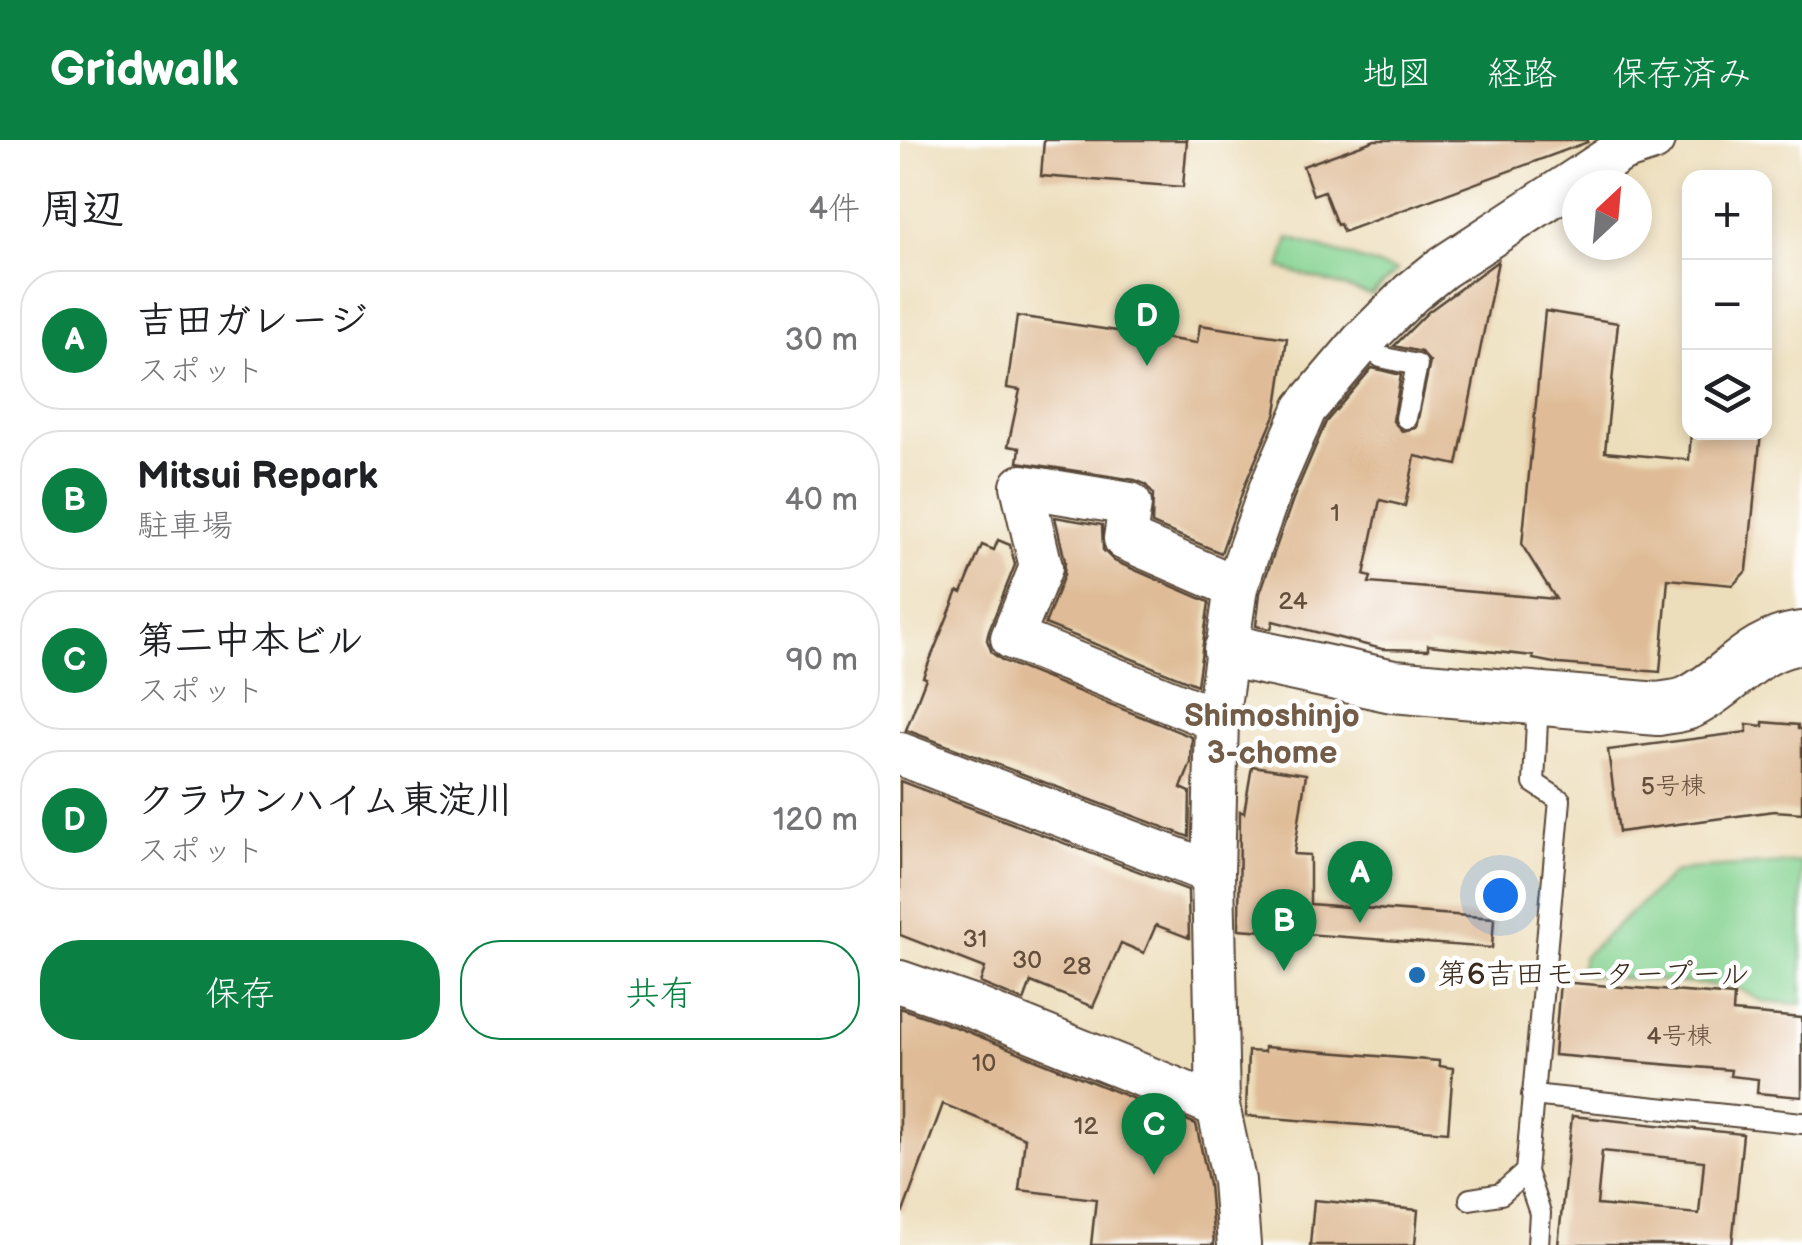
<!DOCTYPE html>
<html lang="ja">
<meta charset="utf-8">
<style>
body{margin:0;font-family:"Balsamiq Sans","Klee One",sans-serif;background:#f6f6f6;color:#202124}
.controls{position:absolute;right:30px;top:30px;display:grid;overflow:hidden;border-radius:20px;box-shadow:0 5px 15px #0003}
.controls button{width:90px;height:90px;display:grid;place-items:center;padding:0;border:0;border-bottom:2px solid #e0e0e0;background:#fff;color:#202124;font:50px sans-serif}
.compass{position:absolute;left:662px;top:30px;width:90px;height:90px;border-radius:50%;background:#fff;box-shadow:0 5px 15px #0003;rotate:26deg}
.you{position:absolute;left:600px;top:755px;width:35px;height:35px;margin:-25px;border:8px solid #fff;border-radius:50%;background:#1a73e8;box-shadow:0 0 0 15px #1a73e833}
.badge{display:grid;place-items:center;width:65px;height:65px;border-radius:50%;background:#0b8043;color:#fff;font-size:32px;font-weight:700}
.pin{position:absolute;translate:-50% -82px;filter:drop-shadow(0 2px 5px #0008)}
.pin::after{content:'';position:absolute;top:52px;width:35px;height:30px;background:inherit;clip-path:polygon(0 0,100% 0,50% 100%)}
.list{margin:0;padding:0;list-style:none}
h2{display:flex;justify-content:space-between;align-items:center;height:130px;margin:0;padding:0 40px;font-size:42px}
h2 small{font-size:32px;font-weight:400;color:#757577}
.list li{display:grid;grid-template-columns:65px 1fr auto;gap:30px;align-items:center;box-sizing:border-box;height:140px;margin:0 20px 20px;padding:0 20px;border:2px solid #e0e0e0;border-radius:40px}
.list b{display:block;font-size:38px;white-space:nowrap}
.list p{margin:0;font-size:32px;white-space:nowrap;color:#757577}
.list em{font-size:32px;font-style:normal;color:#757577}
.actions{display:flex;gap:20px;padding:30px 40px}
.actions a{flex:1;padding:22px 0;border:2px solid #0b8043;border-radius:40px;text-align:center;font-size:35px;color:#0b8043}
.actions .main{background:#0b8043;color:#fff}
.icon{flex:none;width:55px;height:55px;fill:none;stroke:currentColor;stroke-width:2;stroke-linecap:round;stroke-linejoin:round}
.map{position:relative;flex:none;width:902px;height:1105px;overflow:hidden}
header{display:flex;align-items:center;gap:60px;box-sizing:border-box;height:140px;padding:0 50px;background:#0b8043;color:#fff}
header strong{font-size:48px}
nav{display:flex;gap:55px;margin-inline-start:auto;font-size:35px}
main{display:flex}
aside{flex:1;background:#fff}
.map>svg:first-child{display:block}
</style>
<header>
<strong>Gridwalk</strong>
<nav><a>地図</a><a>経路</a><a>保存済み</a></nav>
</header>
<main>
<aside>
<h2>周辺<small>4件</small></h2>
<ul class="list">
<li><span class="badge">A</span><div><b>吉田ガレージ</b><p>スポット</p></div><em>30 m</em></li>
<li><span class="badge">B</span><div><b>Mitsui Repark</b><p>駐車場</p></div><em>40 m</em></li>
<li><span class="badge">C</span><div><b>第二中本ビル</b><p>スポット</p></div><em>90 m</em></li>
<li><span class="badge">D</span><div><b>クラウンハイム東淀川</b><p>スポット</p></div><em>120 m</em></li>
</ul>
<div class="actions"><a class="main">保存</a><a>共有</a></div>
</aside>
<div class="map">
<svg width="902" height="1105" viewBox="0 0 902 1105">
<rect width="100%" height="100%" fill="#fff"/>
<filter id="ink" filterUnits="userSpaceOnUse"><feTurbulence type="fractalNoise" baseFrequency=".01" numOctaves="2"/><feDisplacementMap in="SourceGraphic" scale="20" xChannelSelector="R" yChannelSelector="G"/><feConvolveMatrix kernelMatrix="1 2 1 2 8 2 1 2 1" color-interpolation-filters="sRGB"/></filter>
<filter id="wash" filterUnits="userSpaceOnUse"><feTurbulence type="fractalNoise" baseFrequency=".0048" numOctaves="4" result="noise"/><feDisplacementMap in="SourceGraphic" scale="40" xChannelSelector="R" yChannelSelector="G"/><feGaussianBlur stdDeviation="2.25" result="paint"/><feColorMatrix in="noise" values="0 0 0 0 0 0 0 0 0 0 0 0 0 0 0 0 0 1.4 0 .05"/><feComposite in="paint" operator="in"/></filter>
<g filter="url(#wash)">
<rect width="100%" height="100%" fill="#eddebb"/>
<!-- green -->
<g fill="#86d391" stroke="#607e58" stroke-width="2.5">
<polygon points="389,98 497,131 471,155 380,128"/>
<polygon points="902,722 902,864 863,862 836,847 687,835 680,830 683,817 774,733 789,729"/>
</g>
<g id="blocks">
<!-- building -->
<g fill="#dfbc97" fill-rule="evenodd">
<polygon points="144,0 287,0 283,47 141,36"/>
<polygon points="475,0 688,0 688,2 443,92 440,84 437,85 424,51 413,55 403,26"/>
<polygon points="598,121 557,325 515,316 505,366 480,360 464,435 471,437 469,443 656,459 622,405 645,171 718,183 705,312 789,320 791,292 861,292 847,430 833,445 768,439 760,532 659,524 633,519 633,516 528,505 528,510 482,509 373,481 371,489 356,486 360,453 393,359 426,282 472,228 501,235 493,281 502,291 516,288 530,222 521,212 494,206 528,172"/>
<polygon points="117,176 297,203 300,185 387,198 376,273 346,342 321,413 252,384 253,354 245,344 235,340 118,322 120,308 108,306 120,250 107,248"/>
<polygon points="155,377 202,385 203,410 214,421 309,462 297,545 145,484 164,435 165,421"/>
<polygon points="98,400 110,405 115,425 89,490 87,500 92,513 103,521 292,597 291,623 281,648 290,652 289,697 6,590 26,538 23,537 58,451 62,453 82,405 94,410"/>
<polygon points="863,582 898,585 898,589 902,589 902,673 874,671 719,692 708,610 847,592 847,584 863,586"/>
<polygon points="352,626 406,634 394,714 410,715 410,764 594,778 592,808 339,789 340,671 344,673"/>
<polygon points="0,641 288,750 289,798 256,785 244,813 221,803 193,867 131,842 124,861 80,843 85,828 0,795"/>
<polygon points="660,842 834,856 833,872 902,878 902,957 857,953 858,939 830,936 831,930 654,915"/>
<polygon points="0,868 61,889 296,984 309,1045 314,1105 191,1105 196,1059 119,1050 125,998 43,964 3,1072 0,1072"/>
<polygon points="364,907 539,921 539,926 553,928 548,992 346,976 348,911 364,912"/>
<path d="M672,976L843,994L832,1105H658ZM702,1011L804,1021L799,1074L697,1065Z"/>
<polygon points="414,1060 518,1070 515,1105 410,1105"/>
</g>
</g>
</g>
<g filter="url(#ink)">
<use href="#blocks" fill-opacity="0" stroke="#564536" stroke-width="2.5"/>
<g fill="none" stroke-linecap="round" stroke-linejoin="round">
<defs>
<g id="service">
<polyline points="462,202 481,217 517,225 506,278"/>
<polyline points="632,955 902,983"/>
<polyline points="570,1059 601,1054 626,1032"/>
<polyline points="638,1105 640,1073 626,1032 660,660 634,643 638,560"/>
</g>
<g id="minor">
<polyline points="317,580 112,498 141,427 122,346 230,364 225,399 336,447"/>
<polyline points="0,614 313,733 318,966"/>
<polyline points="313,733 317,580 336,447 370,350 405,269 462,202 511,153 542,128 722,10 753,0"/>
<polyline points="0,842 70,866 318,966 334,1041 339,1105"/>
</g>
<path id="tertiary" d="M330,511L493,546L758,569C768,567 780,567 790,562C832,541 851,504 902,498"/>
</defs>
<!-- service casing -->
<use href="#service" stroke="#564536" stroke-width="24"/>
<!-- minor casing -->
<use href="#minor" stroke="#564536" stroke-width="46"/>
<!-- tertiary casing -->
<use href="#tertiary" stroke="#564536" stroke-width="56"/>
<!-- service -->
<use href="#service" stroke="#fff" stroke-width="20"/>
<!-- minor -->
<use href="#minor" stroke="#fff" stroke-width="42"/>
<!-- tertiary -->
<use href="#tertiary" stroke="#fff" stroke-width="52"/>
</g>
</g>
<!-- markers -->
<circle fill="#1f6fb2" stroke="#fff" stroke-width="4" cx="517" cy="835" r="10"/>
<g text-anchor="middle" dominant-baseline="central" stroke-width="9" stroke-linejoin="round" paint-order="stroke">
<!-- number labels -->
<g font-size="25" fill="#644e3c">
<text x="435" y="373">1</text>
<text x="393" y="461">24</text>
<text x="773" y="646">5号棟</text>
<text x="75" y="799">31</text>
<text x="127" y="820">30</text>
<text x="177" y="826">28</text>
<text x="779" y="896">4号棟</text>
<text x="84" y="923">10</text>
<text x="186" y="986">12</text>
</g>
<!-- poi labels -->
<g font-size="30" fill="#3b2a1e" stroke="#fff" text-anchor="start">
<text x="537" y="835">第6吉田モータープール</text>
</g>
<!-- neighbourhood labels -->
<g font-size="32" font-weight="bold" fill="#745d48" stroke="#fff">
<text x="372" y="576">Shimoshinjo<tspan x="372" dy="37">3-chome</tspan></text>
</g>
</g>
</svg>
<div class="controls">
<button>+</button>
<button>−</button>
<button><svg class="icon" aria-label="layers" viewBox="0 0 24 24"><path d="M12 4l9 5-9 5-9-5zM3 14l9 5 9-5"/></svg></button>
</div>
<svg class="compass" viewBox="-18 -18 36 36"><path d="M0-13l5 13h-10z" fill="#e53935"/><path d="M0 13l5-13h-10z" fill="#757577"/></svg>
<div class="you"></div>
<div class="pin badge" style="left:460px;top:783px">A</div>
<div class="pin badge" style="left:384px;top:831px">B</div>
<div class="pin badge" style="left:254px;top:1035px">C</div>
<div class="pin badge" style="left:247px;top:226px">D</div>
</div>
</main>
